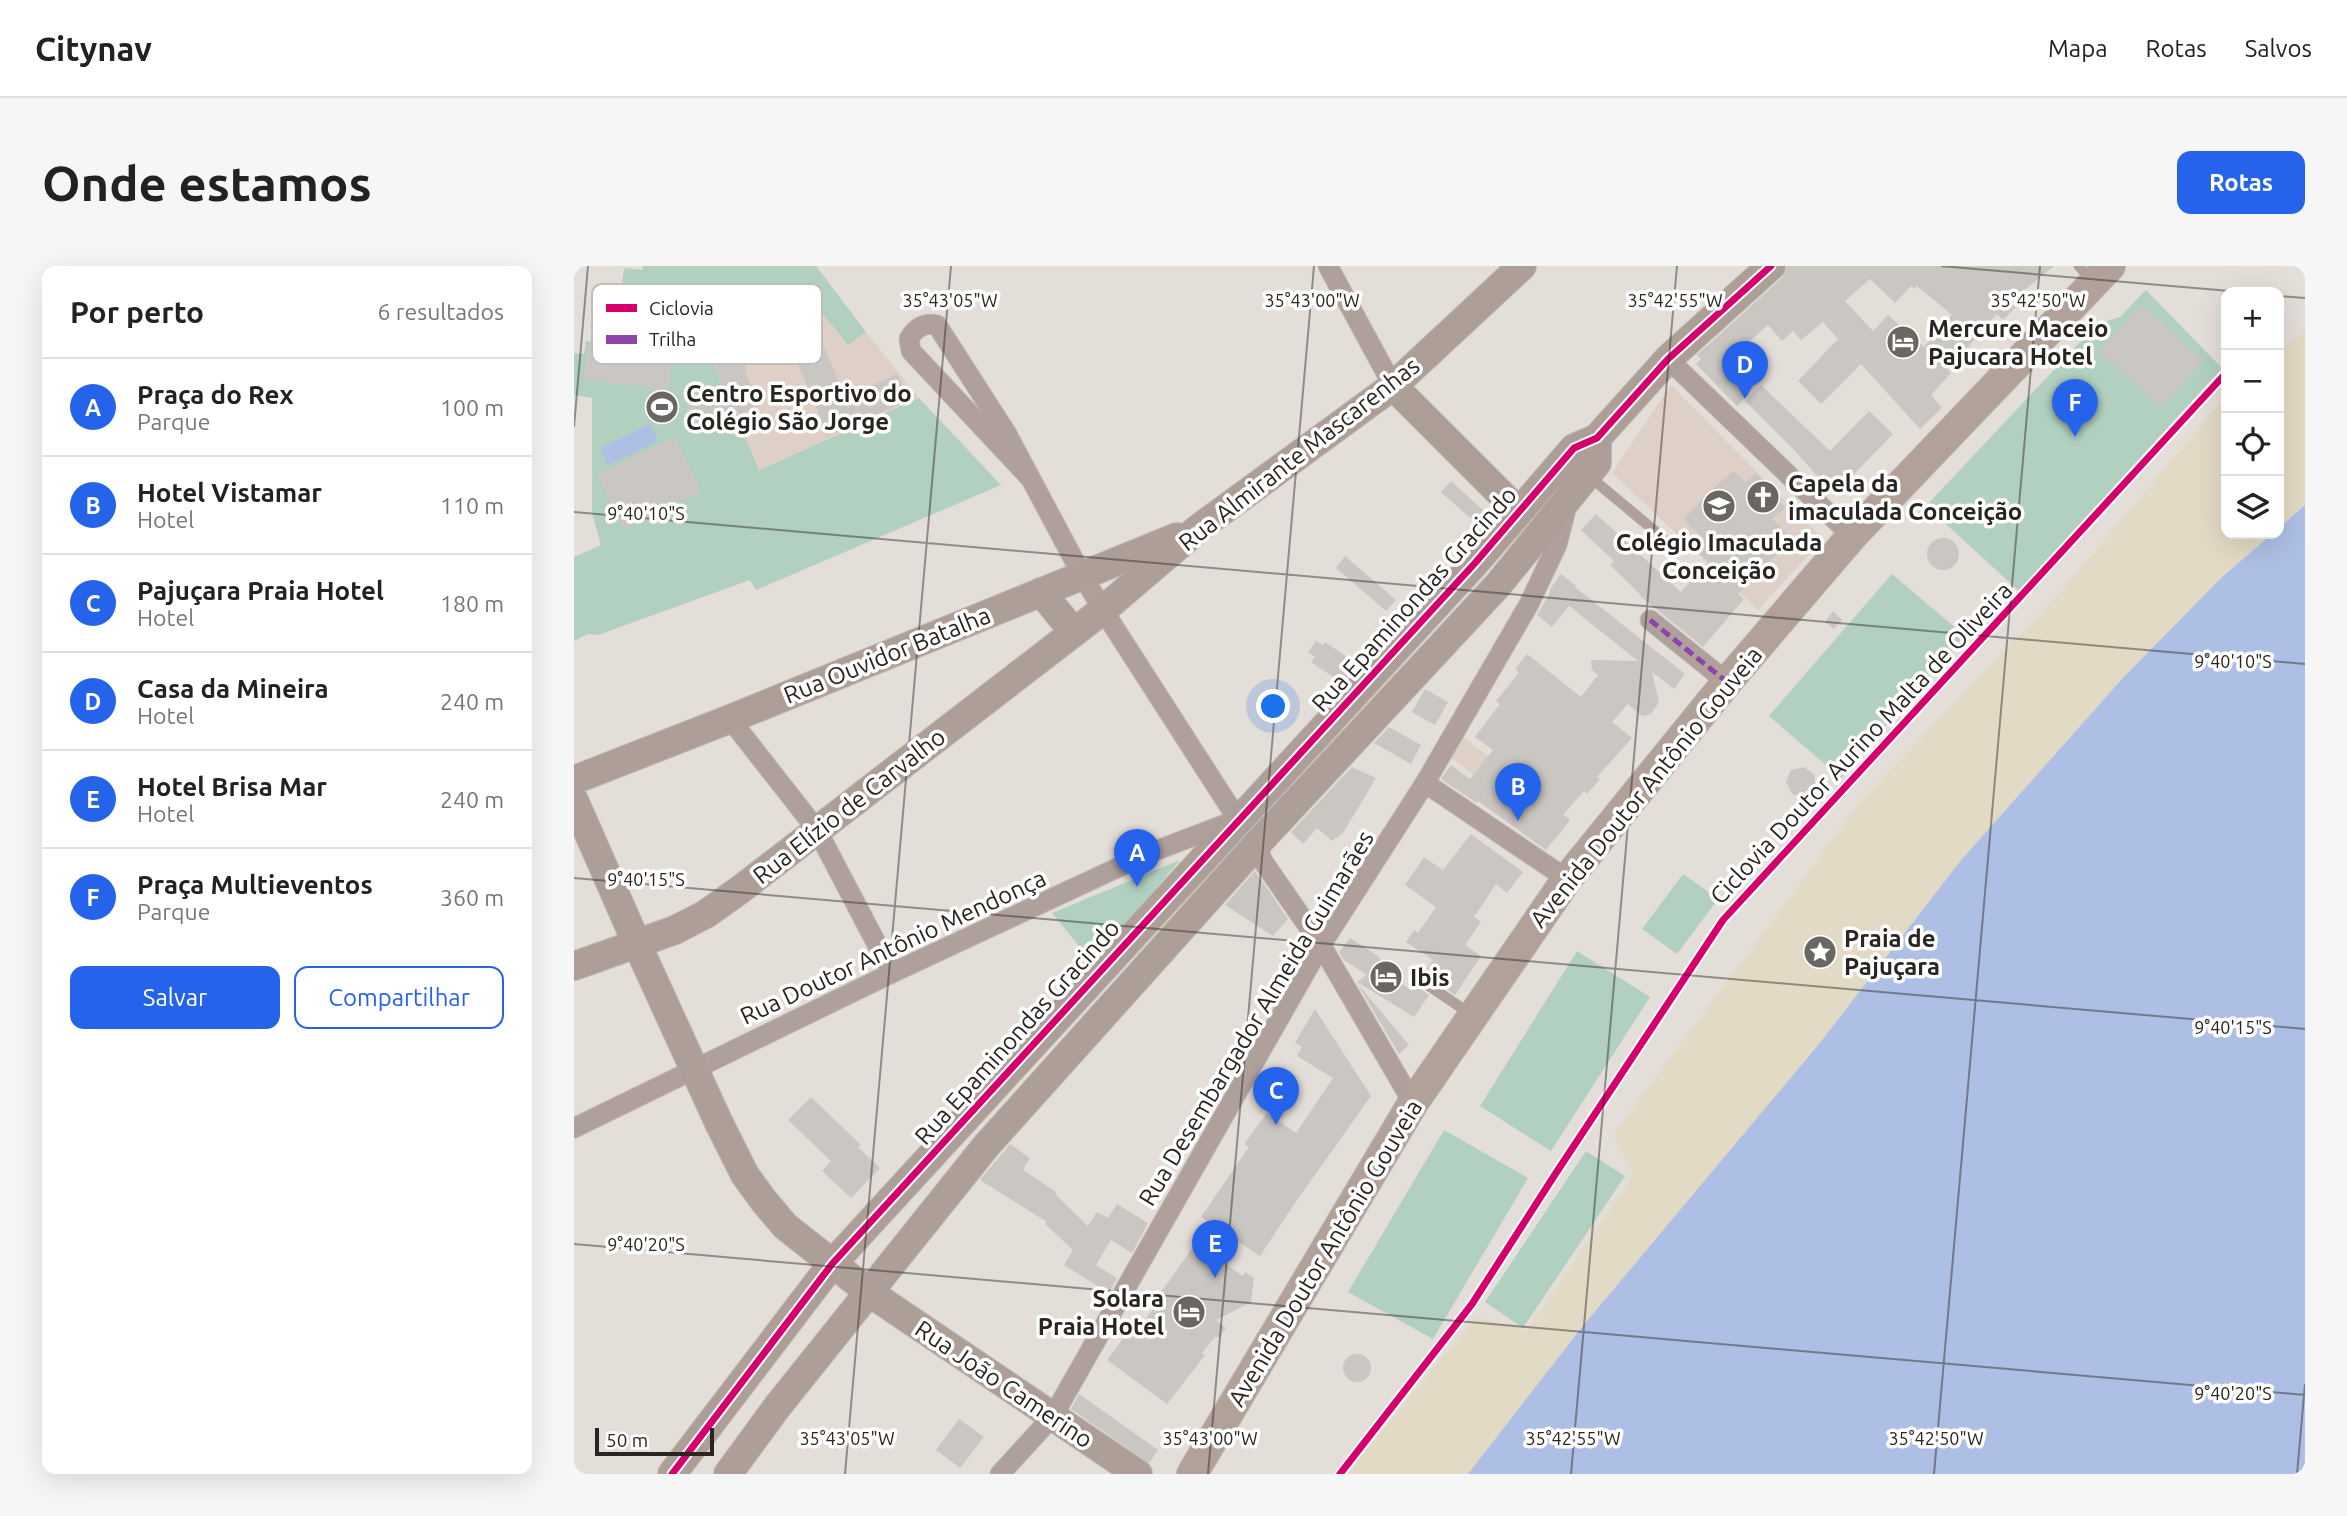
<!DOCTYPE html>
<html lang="pt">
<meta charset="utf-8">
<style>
body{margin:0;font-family:Ubuntu,sans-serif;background:#f6f6f6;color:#222}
.controls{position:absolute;right:21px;top:21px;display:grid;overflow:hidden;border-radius:14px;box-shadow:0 7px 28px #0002}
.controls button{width:63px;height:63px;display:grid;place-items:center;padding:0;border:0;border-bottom:2px solid #e0e0e0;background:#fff;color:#222;font:35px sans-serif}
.scale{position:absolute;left:21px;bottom:18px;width:119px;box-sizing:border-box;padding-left:7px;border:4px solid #292521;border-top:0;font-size:19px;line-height:24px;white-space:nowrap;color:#292521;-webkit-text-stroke:5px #fff;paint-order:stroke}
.you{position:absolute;left:700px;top:441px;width:24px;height:24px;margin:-18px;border:5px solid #fff;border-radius:50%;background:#1a73e8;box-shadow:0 0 0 10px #1a73e833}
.badge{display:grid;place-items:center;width:46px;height:46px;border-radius:50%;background:#2563eb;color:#fff;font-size:23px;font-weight:700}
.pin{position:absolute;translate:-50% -58px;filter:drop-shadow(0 2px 4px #0008)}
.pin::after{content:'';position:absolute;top:37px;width:24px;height:21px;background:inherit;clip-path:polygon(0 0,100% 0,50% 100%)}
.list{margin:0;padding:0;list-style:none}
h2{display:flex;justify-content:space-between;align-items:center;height:91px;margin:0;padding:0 28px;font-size:30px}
h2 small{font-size:23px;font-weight:400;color:#767676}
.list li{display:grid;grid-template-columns:46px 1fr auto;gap:21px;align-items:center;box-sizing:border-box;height:98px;padding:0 28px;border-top:2px solid #e0e0e0}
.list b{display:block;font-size:26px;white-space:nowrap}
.list p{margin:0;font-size:23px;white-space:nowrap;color:#767676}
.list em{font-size:23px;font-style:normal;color:#767676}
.actions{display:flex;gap:14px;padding:21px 28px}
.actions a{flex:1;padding:16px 0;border:2px solid #2563eb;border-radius:14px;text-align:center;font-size:24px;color:#2563eb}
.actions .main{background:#2563eb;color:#fff}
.icon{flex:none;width:38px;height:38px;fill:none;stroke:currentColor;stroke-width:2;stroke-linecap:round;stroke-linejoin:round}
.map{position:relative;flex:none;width:1731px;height:1208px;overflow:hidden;border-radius:14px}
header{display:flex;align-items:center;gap:42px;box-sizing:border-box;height:98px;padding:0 35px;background:#fff;border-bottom:2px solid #e0e0e0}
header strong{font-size:33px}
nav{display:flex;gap:38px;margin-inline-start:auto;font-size:24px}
.intro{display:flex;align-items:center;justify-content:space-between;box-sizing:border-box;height:168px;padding:0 42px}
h1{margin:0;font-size:49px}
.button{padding:18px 32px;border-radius:14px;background:#2563eb;color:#fff;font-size:24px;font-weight:700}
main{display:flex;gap:42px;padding:0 42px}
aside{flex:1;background:#fff;border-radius:14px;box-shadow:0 7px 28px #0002}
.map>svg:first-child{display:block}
</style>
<header>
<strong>Citynav</strong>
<nav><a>Mapa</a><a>Rotas</a><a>Salvos</a></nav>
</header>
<div class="intro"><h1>Onde estamos</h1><a class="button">Rotas</a></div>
<main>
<aside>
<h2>Por perto<small>6 resultados</small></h2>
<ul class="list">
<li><span class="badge">A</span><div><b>Praça do Rex</b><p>Parque</p></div><em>100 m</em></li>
<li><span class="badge">B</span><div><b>Hotel Vistamar</b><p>Hotel</p></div><em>110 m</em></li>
<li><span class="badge">C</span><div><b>Pajuçara Praia Hotel</b><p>Hotel</p></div><em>180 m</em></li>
<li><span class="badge">D</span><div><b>Casa da Mineira</b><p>Hotel</p></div><em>240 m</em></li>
<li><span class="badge">E</span><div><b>Hotel Brisa Mar</b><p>Hotel</p></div><em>240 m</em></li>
<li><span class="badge">F</span><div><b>Praça Multieventos</b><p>Parque</p></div><em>360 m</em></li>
</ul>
<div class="actions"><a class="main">Salvar</a><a>Compartilhar</a></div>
</aside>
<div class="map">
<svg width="1731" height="1208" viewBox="0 0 1731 1208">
<rect width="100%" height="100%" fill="#e4ded9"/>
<!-- education -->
<g fill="#ded0c7">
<polygon points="227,19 273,79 292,66 345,132 184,204 132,79"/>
<polygon points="1097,119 1249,273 1184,344 1038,207"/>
<polygon points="889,471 996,554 982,573 875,490"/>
</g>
<!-- green -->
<g fill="#b1d0bf">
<polygon points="69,0 242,0 292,66 274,79 226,20 132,79 185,204 345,132 427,219 182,324 176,314 24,369 14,368 0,375 0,291 27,279 18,247 18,132 0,129 0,87 10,88 12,75 40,79 50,2 68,4"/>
<polygon points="1572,24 1648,102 1445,325 1352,240 1523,58 1546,51"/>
<polygon points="1318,308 1391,370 1267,512 1195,450"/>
<polygon points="606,594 519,697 478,647"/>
<polygon points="1109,608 1144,633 1103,688 1068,663"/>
<polygon points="1003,685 1076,731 977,885 906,840"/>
<polygon points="870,864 954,912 859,1073 774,1026"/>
<polygon points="1012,885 1051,910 949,1062 911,1036"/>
</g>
<!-- sand -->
<g fill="#e2dac4">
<polygon points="1731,66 1731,239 1705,262 1705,85"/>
<polygon points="1652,130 1652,268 1698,268 1647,312 1547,414 1388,593 1245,778 1008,1061 894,1208 772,1208 902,1051 953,1064 1059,909 1039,869 1287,535 1488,324"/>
</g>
<!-- water -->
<g fill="#adbfe4">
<polygon points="76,158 84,175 34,199 26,182"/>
<polygon points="1731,239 1731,1208 894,1208 1008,1061 1245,778 1388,593 1547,414 1647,312 1698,268 1705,268 1705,262"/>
</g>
<!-- building -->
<g fill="#cac6c2" fill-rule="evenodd">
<path d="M1213,0H1480L1436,36L1442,41L1429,54L1423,48L1374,104L1377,107L1357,129L1368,142L1346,163L1287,98L1247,138L1224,115L1264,73L1249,56L1227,74L1219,65L1208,75L1194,59L1167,83L1176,93L1157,110L1175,128L1163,140L1122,98L1127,93L1123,89L1208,12ZM1296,13L1321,37L1337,20L1340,23L1343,20L1378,49L1350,81L1314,49L1299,65L1271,35Z"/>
<polygon points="231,33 271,131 323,108 335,134 254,170 210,65 173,85 171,105 186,140 122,166 108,131 148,116 132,79 202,45"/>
<polygon points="1567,39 1629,95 1586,141 1525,85"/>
<polygon points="14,78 99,89 95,124 9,113"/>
<polygon points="1187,119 1256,185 1295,145 1319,168 1279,209 1281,212 1266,225 1249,208 1245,212 1221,185 1171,135"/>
<polygon points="101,171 127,226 49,263 23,208"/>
<polygon points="1160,205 1171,216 1182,207 1211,242 1198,253 1218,272 1164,328 1170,333 1129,381 1066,330 1067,329 1036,299 1040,295 1007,264 1022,248 1107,326 1134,296 1122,284 1131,275 1110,253 1139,222"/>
<polygon points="877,215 912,247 903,258 867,226"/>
<circle cx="1369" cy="288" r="16"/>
<polygon points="771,290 822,334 812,345 762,302"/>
<polygon points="987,308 1002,320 1001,321 1111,408 1100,423 1078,406 1085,436 1077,448 1068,450 1054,438 1038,456 1058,472 1023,511 1026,513 1013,528 1010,525 989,549 996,554 972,584 904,535 903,537 867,513 877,499 896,513 919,484 901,471 926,438 922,435 945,407 941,403 953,388 1007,431 1024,409 1018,404 1017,394 1064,395 995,340 978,361 963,349 976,327 976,323"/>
<polygon points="1259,345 1268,354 1260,363 1251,356"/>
<polygon points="742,375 749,379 751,376 783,398 768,417 737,396 741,391 734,386"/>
<polygon points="851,423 874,436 861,459 838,446"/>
<polygon points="815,461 847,479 837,498 800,477"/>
<polygon points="778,501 802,512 769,567 758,575 743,562 729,578 717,566"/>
<polygon points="1230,501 1241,509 1241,522 1231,531 1218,528 1212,516 1217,504"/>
<polygon points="897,568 949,606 933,627 922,618 900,651 907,656 891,679 907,690 881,729 850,707 859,694 832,676 840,664 844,667 862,641 831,619 850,591 869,604"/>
<polygon points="681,605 714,653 699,670 651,639"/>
<polygon points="776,672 804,690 821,713 838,725 841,719 855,729 840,751 783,716 793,709 770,694 765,686"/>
<polygon points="783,717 835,779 825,788"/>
<polygon points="741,743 797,830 721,937 686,990 627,951 675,881 670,878 693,847 722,867 759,812 723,790 728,781 721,777"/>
<polygon points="237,831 287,879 284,881 306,902 277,932 248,905 257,895 214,854"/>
<polygon points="436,878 456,892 449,904 482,926 481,928 514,960 523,946 534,952 543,938 574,957 558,987 537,974 522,999 543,1012 535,1027 490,999 499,984 471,958 473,956 406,914"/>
<polygon points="621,978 669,1010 671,1006 680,1012 677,1036 642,1054 652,1062 646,1071 641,1071 628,1087 631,1089 593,1138 533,1094 551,1070 556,1073 586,1034 582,1031 593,1018"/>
<circle cx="783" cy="1102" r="14"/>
<polygon points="505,1128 584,1184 575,1197 497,1143"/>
<polygon points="385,1153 410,1171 386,1202 362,1184"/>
</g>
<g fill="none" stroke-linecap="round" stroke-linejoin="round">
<defs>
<g id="lane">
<polyline points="1505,0 1519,16"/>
<polyline points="1015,210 1088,271"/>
<polyline points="845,713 895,747"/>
</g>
<g id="street">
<polyline points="754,0 819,120"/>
<polyline points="1094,93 1278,270"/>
<path d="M457,213L337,85L335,73C341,62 350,56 363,59L433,168L508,309L529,344L664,554"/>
<polyline points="1076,354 1153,416"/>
<polyline points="156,453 243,564 318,707"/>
<polyline points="851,517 993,613"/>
<polyline points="677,579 684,577 688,594 747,679 839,837"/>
<polyline points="0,862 318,707 573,588 662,554"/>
<polyline points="426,1208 479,1150 747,679 851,517 955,338 983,279 993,240"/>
</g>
<g id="secondary">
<polyline points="819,120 945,246"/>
<polyline points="467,326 499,365"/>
<polyline points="0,514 156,453 603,271"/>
<polyline points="0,534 63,678 144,855 171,909 190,935 211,960 296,1027 564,1208"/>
<polyline points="0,700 101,664 132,648 167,623 529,344 625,262 819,120 948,0"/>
<polyline points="98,1208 258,998 901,297 1000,182 1023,172 1094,93 1197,0"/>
<polyline points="154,1208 203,1141 412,880 684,577 924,319 1023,197 1023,172"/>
</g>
<polyline id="primary" points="618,1208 839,837 993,613 1153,416 1278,270 1536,0"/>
</defs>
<!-- lane casing -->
<use href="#lane" stroke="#beb9b5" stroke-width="11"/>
<!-- street casing -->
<use href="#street" stroke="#beb9b5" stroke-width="21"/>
<!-- secondary casing -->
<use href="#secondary" stroke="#beb9b5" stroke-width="30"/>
<!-- primary casing -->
<use href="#primary" stroke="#beb9b5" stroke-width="32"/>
<!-- lane -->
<use href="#lane" stroke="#afa09b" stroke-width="10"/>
<!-- street -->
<use href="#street" stroke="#afa09b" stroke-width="19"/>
<!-- secondary -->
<use href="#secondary" stroke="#ae9e98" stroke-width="28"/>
<!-- primary -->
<use href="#primary" stroke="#b1a199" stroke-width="30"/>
<!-- quiet -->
<polyline stroke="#8e44ad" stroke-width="5" stroke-dasharray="10 5" stroke-linecap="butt" points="1076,354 1153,416"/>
<defs>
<g id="cycleway">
<polyline points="98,1208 258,998 901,297 1000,182 1023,172 1094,93 1197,0"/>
<polyline points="766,1208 898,1038 980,910 1149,654 1652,107"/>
</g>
</defs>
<!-- cycleway casing -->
<use href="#cycleway" stroke="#fff" stroke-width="11"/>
<!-- cycleway -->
<use href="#cycleway" stroke="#d6006c" stroke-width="7"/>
</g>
<!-- ticks -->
<path fill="none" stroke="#292521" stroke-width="2" stroke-opacity="0.45" d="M1367,0L1667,26M1705,30L1731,32M0,161L14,0M0,246L1731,398M0,612L1731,763M0,978L1731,1129M271,1208L377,0M634,1208L740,0M997,1208L1103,0M1360,1208L1466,0M1723,1208L1731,1118"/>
<!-- icons -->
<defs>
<symbol id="hotel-disc" viewBox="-11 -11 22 22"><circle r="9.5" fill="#6a6661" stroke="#fff"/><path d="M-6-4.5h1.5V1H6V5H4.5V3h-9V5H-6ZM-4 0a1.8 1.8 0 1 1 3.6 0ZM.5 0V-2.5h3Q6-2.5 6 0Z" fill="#fff"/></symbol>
<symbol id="stadium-disc" viewBox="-11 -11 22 22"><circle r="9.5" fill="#6a6661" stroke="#fff"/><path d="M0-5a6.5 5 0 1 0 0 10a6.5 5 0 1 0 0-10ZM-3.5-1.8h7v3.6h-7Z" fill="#fff"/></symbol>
<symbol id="church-disc" viewBox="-11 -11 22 22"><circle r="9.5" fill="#6a6661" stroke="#fff"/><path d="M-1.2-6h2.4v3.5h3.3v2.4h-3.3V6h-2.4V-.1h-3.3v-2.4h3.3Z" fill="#fff"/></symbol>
<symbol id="school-disc" viewBox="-11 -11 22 22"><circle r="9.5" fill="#6a6661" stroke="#fff"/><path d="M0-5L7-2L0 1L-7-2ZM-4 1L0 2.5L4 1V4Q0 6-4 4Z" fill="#fff"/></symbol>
<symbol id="sight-disc" viewBox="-11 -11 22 22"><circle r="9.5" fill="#6a6661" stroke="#fff"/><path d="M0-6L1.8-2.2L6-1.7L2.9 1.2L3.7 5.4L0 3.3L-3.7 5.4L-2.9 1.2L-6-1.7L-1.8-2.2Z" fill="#fff"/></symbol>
</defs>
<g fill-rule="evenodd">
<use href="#hotel-disc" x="1310" y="57" width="38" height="38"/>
<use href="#stadium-disc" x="69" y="122" width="38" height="38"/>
<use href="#church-disc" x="1170" y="212" width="38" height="38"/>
<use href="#school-disc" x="1126" y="221" width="38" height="38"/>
<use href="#sight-disc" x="1227" y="667" width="38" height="38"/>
<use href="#hotel-disc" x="793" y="692" width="38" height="38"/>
<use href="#hotel-disc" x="596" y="1027" width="38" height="38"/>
</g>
<g text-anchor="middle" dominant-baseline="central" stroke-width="7" stroke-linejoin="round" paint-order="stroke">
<!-- poi labels -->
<g font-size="24" font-weight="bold" fill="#292521" stroke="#fff" text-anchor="start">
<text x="1354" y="62">Mercure Maceio<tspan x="1354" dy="28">Pajucara Hotel</tspan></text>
<text x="112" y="127">Centro Esportivo do<tspan x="112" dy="28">Colégio São Jorge</tspan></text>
<text x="1214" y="217">Capela da<tspan x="1214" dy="28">imaculada Conceição</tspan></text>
<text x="1145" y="276" text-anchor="middle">Colégio Imaculada<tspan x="1145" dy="28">Conceição</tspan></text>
<text x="1270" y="672">Praia de<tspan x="1270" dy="28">Pajuçara</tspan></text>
<text x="836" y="711">Ibis</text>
<text x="590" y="1032" text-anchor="end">Solara<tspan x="590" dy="28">Praia Hotel</tspan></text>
</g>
<!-- street labels -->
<g font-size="24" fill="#292521" stroke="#fff">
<text transform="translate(725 188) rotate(-38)">Rua Almirante Mascarenhas</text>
<text transform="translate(840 333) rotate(-48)">Rua Epaminondas Gracindo</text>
<text transform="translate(313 389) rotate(-22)">Rua Ouvidor Batalha</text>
<text transform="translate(1287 477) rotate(-47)">Ciclovia Doutor Aurino Malta de Oliveira</text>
<text transform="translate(1072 521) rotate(-51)">Avenida Doutor Antônio Gouveia</text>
<text transform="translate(275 540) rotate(-38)">Rua Elízio de Carvalho</text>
<text transform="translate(319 681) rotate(-25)">Rua Doutor Antônio Mendonça</text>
<text transform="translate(682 752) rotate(-59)">Rua Desembargador Almeida Guimarães</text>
<text transform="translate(443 766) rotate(-48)">Rua Epaminondas Gracindo</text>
<text transform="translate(751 987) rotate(-59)">Avenida Doutor Antônio Gouveia</text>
<text transform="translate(430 1118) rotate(34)">Rua João Camerino</text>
</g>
</g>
<!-- legend -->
<rect x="18" y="18" width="230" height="80" rx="10" fill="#fff" stroke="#bfbebc" stroke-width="2"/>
<rect x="32" y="38" width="31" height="8" fill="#d6006c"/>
<rect x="32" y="69" width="31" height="9" fill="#8e44ad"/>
<g font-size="19" fill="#292521">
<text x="75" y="49">Ciclovia</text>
<text x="75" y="80">Trilha</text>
</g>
<g font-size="18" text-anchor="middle" fill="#292521" stroke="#fff" stroke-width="7" stroke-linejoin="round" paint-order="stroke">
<text x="376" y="41">35°43'05"W</text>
<text x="738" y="41">35°43'00"W</text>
<text x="1101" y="41">35°42'55"W</text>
<text x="1464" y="41">35°42'50"W</text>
<text x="72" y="254">9°40'10"S</text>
<text x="1659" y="402">9°40'10"S</text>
<text x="72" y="620">9°40'15"S</text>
<text x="1659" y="768">9°40'15"S</text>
<text x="72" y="985">9°40'20"S</text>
<text x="1659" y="1134">9°40'20"S</text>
<text x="273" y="1179">35°43'05"W</text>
<text x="636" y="1179">35°43'00"W</text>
<text x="999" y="1179">35°42'55"W</text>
<text x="1362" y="1179">35°42'50"W</text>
</g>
</svg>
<div class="controls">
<button>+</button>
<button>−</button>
<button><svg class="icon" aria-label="locate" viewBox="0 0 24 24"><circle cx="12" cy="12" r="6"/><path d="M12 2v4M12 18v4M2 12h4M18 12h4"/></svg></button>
<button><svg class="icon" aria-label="layers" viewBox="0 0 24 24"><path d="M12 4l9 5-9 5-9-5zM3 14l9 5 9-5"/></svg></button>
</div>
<div class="scale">50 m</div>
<div class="you"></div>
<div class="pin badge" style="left:563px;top:621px">A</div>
<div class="pin badge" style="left:944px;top:555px">B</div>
<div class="pin badge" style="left:702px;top:859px">C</div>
<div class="pin badge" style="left:1171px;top:133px">D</div>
<div class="pin badge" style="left:641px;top:1012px">E</div>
<div class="pin badge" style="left:1501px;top:171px">F</div>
</div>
</main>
